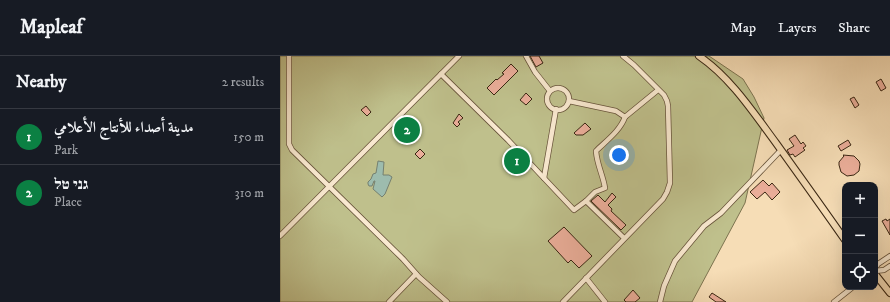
<!DOCTYPE html>
<meta charset="utf-8">
<style>
body{margin:0;font-family:"IM FELL DW Pica",Amiri,"Frank Ruhl Libre",serif;background:#242831;color:#f1f3f6}
.controls{position:absolute;right:12px;bottom:12px;display:grid;overflow:hidden;border-radius:8px;box-shadow:0 4px 16px #0002}
.controls button{width:36px;height:36px;display:grid;place-items:center;padding:0;border:0;border-bottom:1px solid #363941;background:#171b24;color:#f1f3f6;font:20px sans-serif}
.you{position:absolute;left:339px;top:99px;width:14px;height:14px;margin:-10px;border:3px solid #fff;border-radius:50%;background:#1a73e8;box-shadow:0 0 0 6px #1a73e833}
.badge{display:grid;place-items:center;width:26px;height:26px;border-radius:50%;background:#0b8043;color:#fff;font-size:13px;font-weight:700}
.pin{position:absolute;translate:-50% -50%;border:2px solid #fff;box-shadow:0 1px 4px #0006}
.list{margin:0;padding:0;list-style:none}
h2{display:flex;justify-content:space-between;align-items:center;height:52px;margin:0;padding:0 16px;font-size:17px}
h2 small{font-size:13px;font-weight:400;color:#9ea1a6}
.list li{display:grid;grid-template-columns:26px 1fr auto;gap:12px;align-items:center;box-sizing:border-box;height:56px;padding:0 16px;border-top:1px solid #363941}
.list b{display:block;font-size:15px;white-space:nowrap}
.list p{margin:0;font-size:13px;white-space:nowrap;color:#9ea1a6}
.list em{font-size:13px;font-style:normal;color:#9ea1a6}
.icon{flex:none;width:22px;height:22px;fill:none;stroke:currentColor;stroke-width:2;stroke-linecap:round;stroke-linejoin:round}
.map{position:relative;flex:none;width:610px;height:246px;overflow:hidden}
header{display:flex;align-items:center;gap:24px;box-sizing:border-box;height:56px;padding:0 20px;background:#171b24;border-bottom:1px solid #363941}
header strong{font-size:19px}
nav{display:flex;gap:22px;margin-inline-start:auto;font-size:14px}
main{display:flex}
aside{flex:1;background:#171b24}
.map>svg:first-child{display:block}
</style>
<header>
<strong>Mapleaf</strong>
<nav><a>Map</a><a>Layers</a><a>Share</a></nav>
</header>
<main>
<aside>
<h2>Nearby<small>2 results</small></h2>
<ul class="list">
<li><span class="badge">1</span><div><b>مدينة أصداء للأنتاج الأعلامي</b><p>Park</p></div><em>150 m</em></li>
<li><span class="badge">2</span><div><b>גני טל</b><p>Place</p></div><em>310 m</em></li>
</ul>
</aside>
<div class="map">
<svg width="610" height="246" viewBox="0 0 610 246">
<rect width="100%" height="100%" fill="#f6ddb6"/>
<filter id="stains"><feTurbulence type="fractalNoise" baseFrequency=".005" numOctaves="4"/><feColorMatrix values="0 0 0 0 .2 0 0 0 0 .09 0 0 0 0 .02 0 0 0 .5 -.17"/></filter>
<radialGradient id="worn" r=".72"><stop offset=".6" stop-color="#630" stop-opacity="0"/><stop offset="1" stop-color="#630" stop-opacity=".3"/></radialGradient>
<!-- green -->
<polygon fill="#bfc08c" stroke="#7c734f" points="0,0 429,0 463,23 474,41 484,62 465,147 412,246 0,246"/>
<!-- water -->
<polygon fill="#9dbcae" stroke="#758070" points="98,105 104,106 103,119 109,119 112,121 105,138 102,141 93,133 95,125 94,125 92,130 89,130 88,128 88,126 91,123 93,118 96,117"/>
<!-- building -->
<g fill="#ebae9a" stroke="#392612">
<polygon points="250,0 259,0 263,7 256,11"/>
<polygon points="231,8 238,15 214,39 207,32 216,23 217,24 224,18 222,17"/>
<polygon points="601,23 606,32 601,35 596,26"/>
<polygon points="246,37 252,43 246,49 240,44"/>
<polygon points="574,41 579,49 575,52 570,43"/>
<polygon points="86,50 91,56 87,60 81,54"/>
<polygon points="179,58 183,62 178,66 180,68 177,71 173,67"/>
<polygon points="305,67 311,73 303,79 296,79 294,77"/>
<polygon points="515,79 521,88 523,86 526,90 523,92 525,94 515,101 513,98 510,99 507,94 514,90 509,83"/>
<polygon points="568,84 571,89 561,95 558,90"/>
<polygon points="140,93 145,98 140,103 135,98"/>
<polygon points="563,99 574,100 579,105 580,108 579,115 574,119 567,120 561,116 559,109 559,106 564,100"/>
<polygon points="483,124 489,130 492,127 500,136 492,144 485,136 477,143 470,136"/>
<polygon points="332,137 336,141 328,149 332,153 331,155 346,169 341,174 311,145 318,139 325,146"/>
<polygon points="606,163 607,165 610,163 610,179 602,165"/>
<polygon points="284,171 312,200 299,212 291,204 288,207 268,185"/>
<polygon points="353,234 360,242 355,246 346,246 344,244"/>
<polygon points="432,237 446,246 436,246 429,241"/>
</g>
<g fill="none" stroke-linecap="round" stroke-linejoin="round">
<defs>
<g id="minor">
<polyline points="9,0 9,88 12,94 123,203 139,221 167,246"/>
<polyline points="246,0 255,16 270,35"/>
<polyline points="161,18 228,84 294,154 306,145 344,182"/>
<circle cx="278" cy="43" r="11"/>
<polyline points="289,45 336,55 345,61 378,34"/>
<polyline points="264,122 276,53"/>
<path d="M306,145L315,136L325,132C323,119 317,109 316,95C326,85 340,75 345,61"/>
<polyline points="0,180 179,0"/>
<polyline points="595,212 598,208 610,200"/>
<polyline points="595,215 604,214 610,210"/>
<polyline points="306,222 325,246"/>
<polyline points="109,246 136,218"/>
<polyline points="283,246 383,143 387,136 390,127 388,50 387,45 384,39 354,9 343,0"/>
<polyline points="380,246 384,230 395,205 424,170 441,157 501,94"/>
<polyline points="554,246 573,231"/>
</g>
<g id="major">
<path d="M419,0C451,22 473,56 496,87C519,119 542,151 565,184"/>
<polyline points="595,218 610,237"/>
</g>
</defs>
<!-- minor casing -->
<use href="#minor" stroke="#68543b" stroke-width="6"/>
<!-- major casing -->
<use href="#major" stroke="#392612" stroke-width="8"/>
<!-- minor -->
<use href="#minor" stroke="#f9e9d0" stroke-width="4.5"/>
<!-- major -->
<use href="#major" stroke="#f6ddb6" stroke-width="6"/>
</g>
<rect width="100%" height="100%" filter="url(#stains)"/>
<rect width="100%" height="100%" fill="url(#worn)"/>
</svg>
<div class="controls">
<button>+</button>
<button>−</button>
<button><svg class="icon" aria-label="locate" viewBox="0 0 24 24"><circle cx="12" cy="12" r="6"/><path d="M12 2v4M12 18v4M2 12h4M18 12h4"/></svg></button>
</div>
<div class="you"></div>
<div class="pin badge" style="left:237px;top:105px">1</div>
<div class="pin badge" style="left:127px;top:74px">2</div>
</div>
</main>
